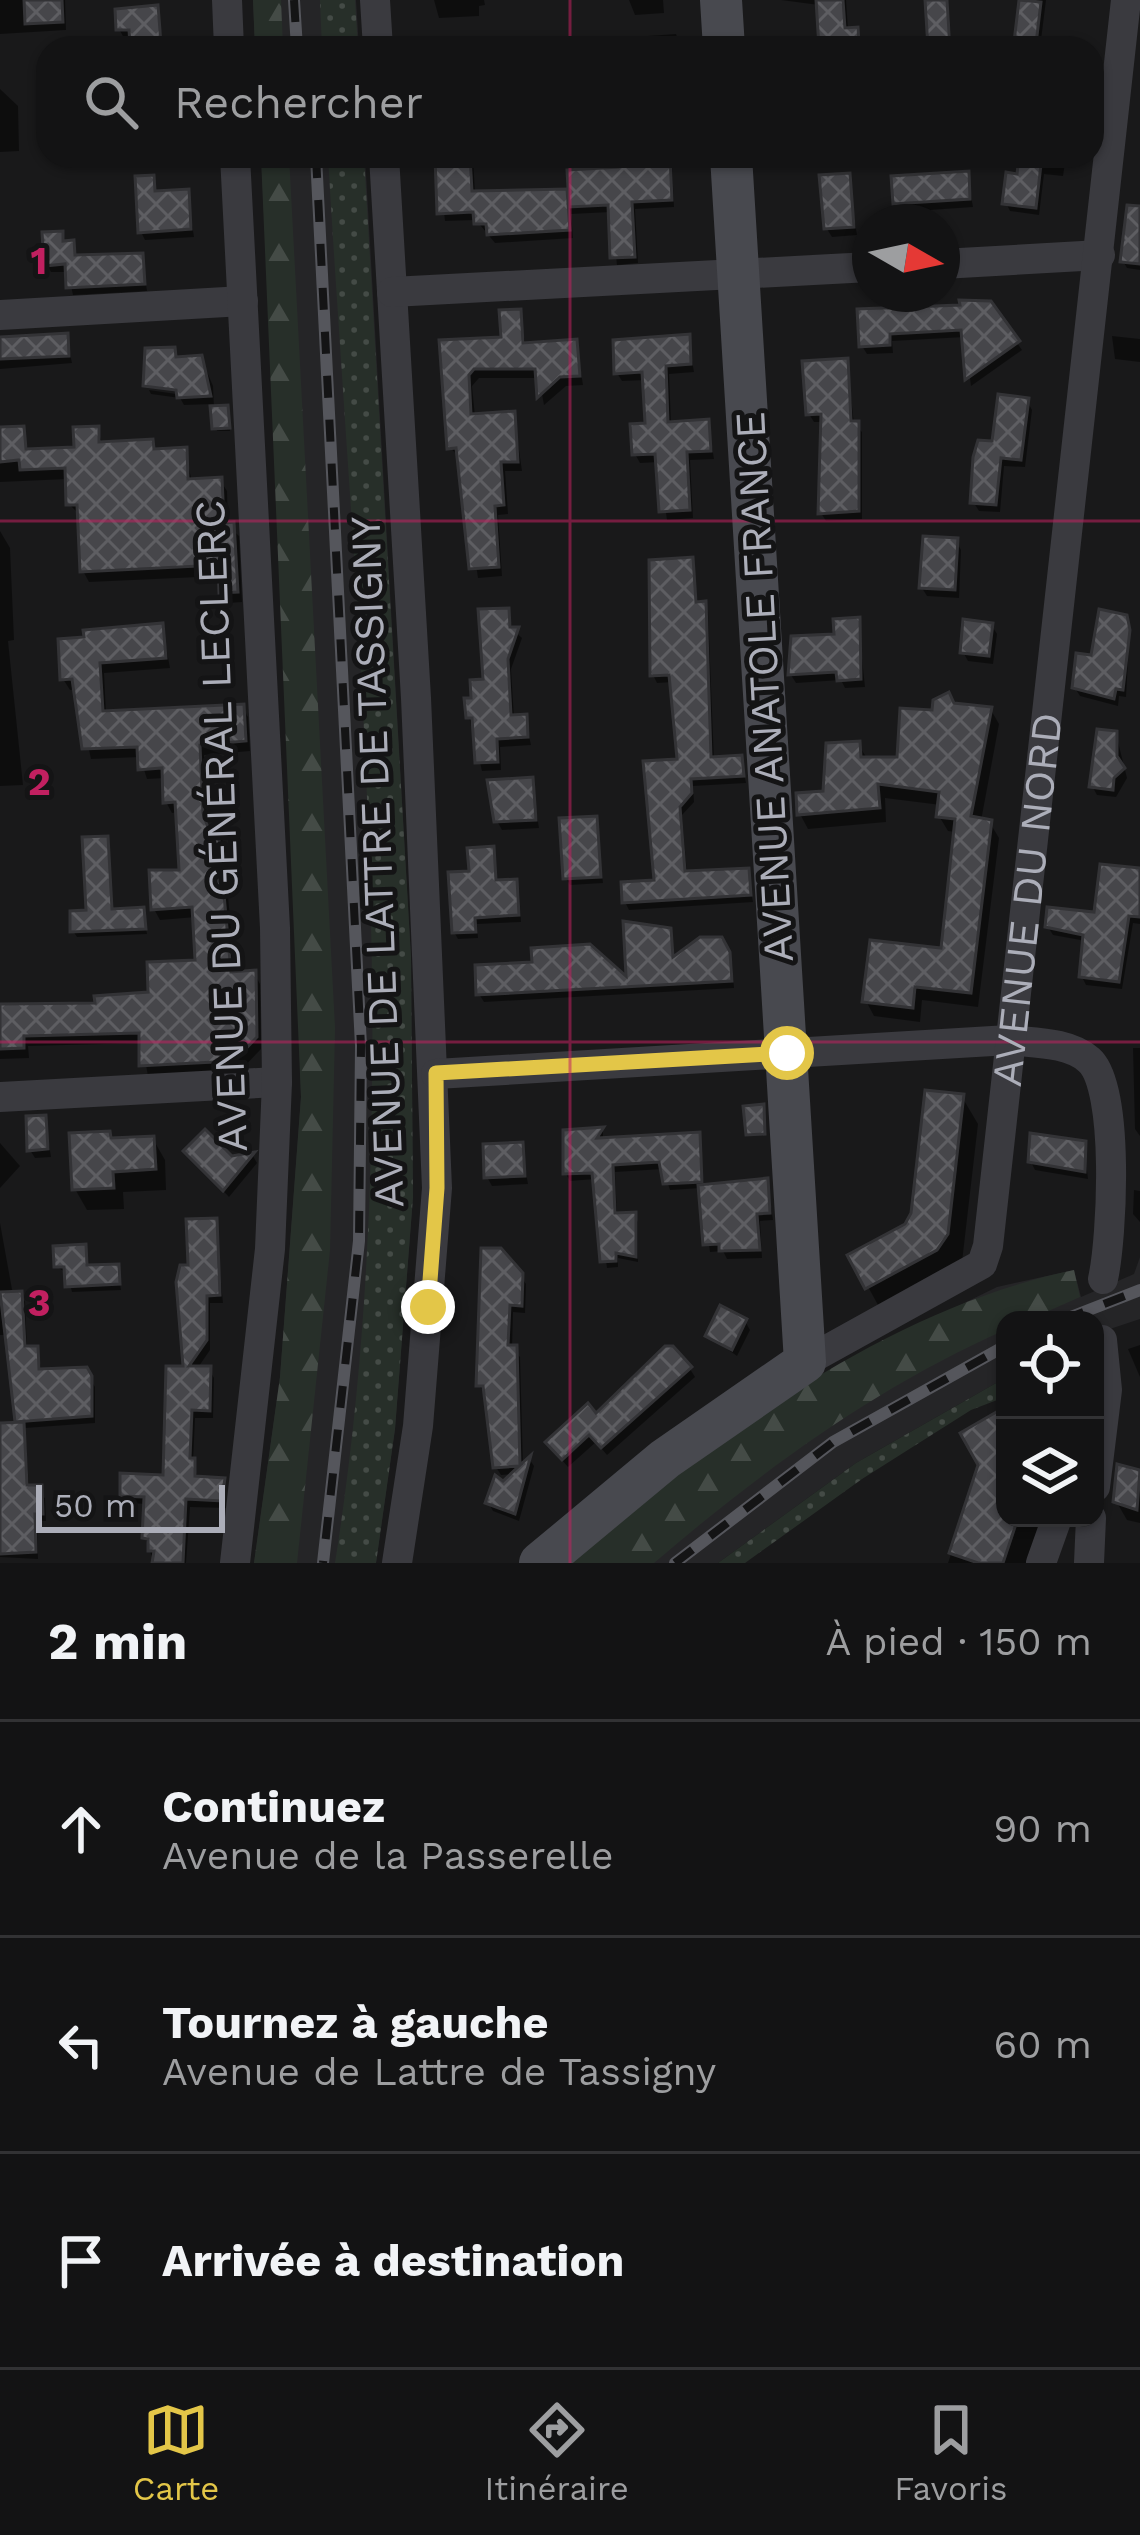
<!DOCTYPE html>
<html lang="fr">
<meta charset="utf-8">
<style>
body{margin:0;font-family:"Work Sans",sans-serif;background:#202022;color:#f1f3f6}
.controls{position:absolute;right:36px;bottom:36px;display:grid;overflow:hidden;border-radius:24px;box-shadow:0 3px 9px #0004}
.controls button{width:108px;height:108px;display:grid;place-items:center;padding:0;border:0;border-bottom:3px solid #323234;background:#131314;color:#f1f3f6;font:60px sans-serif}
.compass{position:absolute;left:852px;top:204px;width:108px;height:108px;border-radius:50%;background:#131314;box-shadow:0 3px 9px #0004;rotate:99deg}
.scale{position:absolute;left:36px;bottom:30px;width:189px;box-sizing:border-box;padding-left:12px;border:6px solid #acaeb9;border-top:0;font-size:33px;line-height:42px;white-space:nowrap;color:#acaeb9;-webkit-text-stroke:9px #141415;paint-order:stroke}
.stop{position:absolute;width:36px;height:36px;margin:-27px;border:9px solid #e3c648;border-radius:50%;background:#fff}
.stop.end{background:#e3c648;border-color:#fff;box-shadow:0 3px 12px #0008}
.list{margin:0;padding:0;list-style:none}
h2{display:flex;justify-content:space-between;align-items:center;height:156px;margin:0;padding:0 48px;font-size:51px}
h2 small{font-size:39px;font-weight:400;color:#9d9ea0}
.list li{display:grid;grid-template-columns:78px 1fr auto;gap:36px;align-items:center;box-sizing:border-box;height:216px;padding:0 48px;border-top:3px solid #323234}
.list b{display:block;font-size:45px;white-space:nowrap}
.list p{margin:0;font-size:39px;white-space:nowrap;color:#9d9ea0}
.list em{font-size:39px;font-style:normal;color:#9d9ea0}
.icon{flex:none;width:66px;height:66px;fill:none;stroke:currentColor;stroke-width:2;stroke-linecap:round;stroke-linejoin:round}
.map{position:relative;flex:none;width:1140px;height:1563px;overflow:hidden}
.search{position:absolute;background:#131314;box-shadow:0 3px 9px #0004;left:36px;right:36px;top:36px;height:132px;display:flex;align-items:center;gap:30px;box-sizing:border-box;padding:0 42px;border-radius:36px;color:#9d9ea0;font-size:45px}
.sheet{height:804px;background:#131314}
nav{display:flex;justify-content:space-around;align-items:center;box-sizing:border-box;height:168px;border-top:3px solid #323234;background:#131314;font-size:33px;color:#9d9ea0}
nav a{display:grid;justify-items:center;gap:6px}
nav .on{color:#e3c648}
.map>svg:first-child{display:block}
</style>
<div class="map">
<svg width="1140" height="1563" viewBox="0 0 1140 1563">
<defs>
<pattern id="grass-dots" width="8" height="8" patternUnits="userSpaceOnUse" patternTransform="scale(3)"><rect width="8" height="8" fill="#272f29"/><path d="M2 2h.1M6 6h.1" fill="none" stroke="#444b46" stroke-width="1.8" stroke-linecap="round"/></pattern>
<pattern id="forest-firs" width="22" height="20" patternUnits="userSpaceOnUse" patternTransform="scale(3)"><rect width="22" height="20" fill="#272f29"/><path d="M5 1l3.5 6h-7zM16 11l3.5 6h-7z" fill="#444b46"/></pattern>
<pattern id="building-cross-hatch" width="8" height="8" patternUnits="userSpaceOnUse" patternTransform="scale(3)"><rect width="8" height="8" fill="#46464a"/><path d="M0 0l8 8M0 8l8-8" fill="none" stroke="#5e5e62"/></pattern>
</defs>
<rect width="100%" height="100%" fill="#19191a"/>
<!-- built -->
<g fill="#252527">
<polygon points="253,0 356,0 359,48 255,48"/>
<polygon points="261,156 365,156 411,957 413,1197 395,1429 376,1563 254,1563 280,1377 301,1097 288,689"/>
<polygon points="1140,1257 1140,1319 1095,1334 1095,1320 1005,1320 1005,1378 856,1463 718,1563 571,1563 864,1352 997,1287 1074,1270 1081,1297 1134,1274"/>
</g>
<!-- grass -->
<g fill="url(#grass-dots)">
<polygon points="320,0 355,0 358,48 322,48"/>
<path d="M328,156H364L411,957L413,1197L395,1429L376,1563H335C409,1097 355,624 328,156Z"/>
<polygon points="1005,1378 1005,1397 971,1410 862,1479 745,1563 718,1563 856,1463"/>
</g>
<!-- forest -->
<g fill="url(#forest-firs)">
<polygon points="253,0 281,0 283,48 255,48"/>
<polygon points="261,156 289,156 335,1028 330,1250 297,1563 254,1563 280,1377 301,1097"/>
<path d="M1074,1270L1080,1297L1028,1320H1005V1330C876,1387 760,1472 654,1563H571C715,1437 884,1310 1074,1270Z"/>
</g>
<!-- shadow -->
<g fill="#0007">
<polygon points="0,0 65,0 66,30 0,34"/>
<polygon points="434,0 484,0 485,5 479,6 479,16 439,18"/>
<polygon points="629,0 663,0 664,13 635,15"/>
<polygon points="781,0 846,0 848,30 856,30 862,48 816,48 816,38 822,37 819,5"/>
<polygon points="928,0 948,0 952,48 930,48"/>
<polygon points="1022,0 1046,0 1040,48 1021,48 1017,41"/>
<polygon points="157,8 164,48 135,48 133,38 124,38 119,29"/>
<polygon points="676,34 681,48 649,48 648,36"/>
<polygon points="0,89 18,106 19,151 0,152"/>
<polygon points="438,156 473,156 475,194 566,192 571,201 620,170 620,156 692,156 693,163 672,165 674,207 635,209 638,263 617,265 611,212 571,214 573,238 495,243 476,220 445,221"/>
<polygon points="1022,156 1066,156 1063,176 1044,174 1039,215 1010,211 1006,203 1020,177"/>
<polygon points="967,174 973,207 901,212 896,203"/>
<polygon points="848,176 857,235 832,237 827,229"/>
<polygon points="152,178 157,194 187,192 194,237 145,240 141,232"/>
<polygon points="1140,227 1140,270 1127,268 1123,261"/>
<polygon points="61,234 77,258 142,256 147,291 73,295 68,272 51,272 47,265"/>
<polygon points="990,304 1022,350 971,386 965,337 892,341 893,353 867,354 862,346 860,312"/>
<polygon points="519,312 526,346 576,342 583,385 566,386 544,405 539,378 479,378 472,386 475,417 514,415 522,471 505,471 508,514 498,515 502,576 478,578 460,457 450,448 442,343 504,339"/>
<polygon points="66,336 72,363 0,369 0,340"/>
<polygon points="1112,336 1140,339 1140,362 1115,359"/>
<polygon points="688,337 694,372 669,374 671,424 708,422 714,459 690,460 693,518 667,520 659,462 640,463 635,454 648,426 646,380 622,381 617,373"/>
<polygon points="173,350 179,359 201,358 213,386 214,408 227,408 230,431 217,431 213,404 184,405 180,398 151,394 149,390 190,396 191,390 147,383"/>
<polygon points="847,361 854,424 862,432 862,519 826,521 821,513 824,422 814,422 809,414"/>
<polygon points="1027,401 1032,410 1025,467 1004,466 1000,512 979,511 974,503 994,445"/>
<polygon points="22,429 29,452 77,450 97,429 103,445 151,442 157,452 185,451 192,482 220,480 227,491 228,526 239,536 242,602 228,603 221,576 89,582 83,571 80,515 69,504 68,479 0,482 0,430"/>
<polygon points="0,531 10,548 14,640 8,641 23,785 0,786"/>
<polygon points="956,541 961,550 959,598 927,596 922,588"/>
<polygon points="692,560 698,605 708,612 714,760 741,758 746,783 693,786 694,802 682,815 687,874 747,871 753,902 629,910 625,902 658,883 680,761 673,682 657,683 653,675"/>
<polygon points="507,611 513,630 522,638 511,669 514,718 525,717 531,745 500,747 501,770 482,771 469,717 487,682"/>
<polygon points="1125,618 1130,626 1126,697 1119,696 1118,706 1080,696 1075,688"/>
<polygon points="858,620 865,687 845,688 841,680 796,683 791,675"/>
<polygon points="162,626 170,668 104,673 106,714 242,707 248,717 250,751 204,755 207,826 223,841 235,974 254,973 260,984 261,1049 240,1071 148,1076 142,1043 28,1046 29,1058 0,1059 0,1008 98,1006 151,995 198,963 196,917 160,920 154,909 182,873 179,812 172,813 166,802 165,778 147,779 140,757 91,759 76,689 70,690 63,679"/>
<polygon points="992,626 997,634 993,664 968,661 963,652"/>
<polygon points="953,706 991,710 999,724 981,821 990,823 999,838 978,1007 922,1000 920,1022 874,1016 866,1001 944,952 956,832 948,831 939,816 941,805 885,798 886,822 808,829 800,814 826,794 858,744 868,760 900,760 935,713"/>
<polygon points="1116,734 1127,778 1116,797 1097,795 1092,786"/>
<polygon points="531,780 539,828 502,830 497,821"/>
<polygon points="595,819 603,883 570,885 566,878"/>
<polygon points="106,839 113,912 143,910 147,934 77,937 73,931 89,913"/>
<polygon points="492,849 498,883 515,882 519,888 521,922 477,924 478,938 458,939 454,932 472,874"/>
<polygon points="1140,871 1140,924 1133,923 1122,989 1086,985 1082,977 1086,941 1053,935 1048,927 1097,915"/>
<polygon points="669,931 675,959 720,940 732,962 734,988 484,1002 479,994 535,965 629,983"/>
<polygon points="1133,1048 1140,1048 1140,1136 1135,1129"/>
<polygon points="962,1097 978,1124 962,1262 883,1314 851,1256 907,1226"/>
<polygon points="45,1118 51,1157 35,1158 30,1150"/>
<polygon points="603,1130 603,1140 698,1135 704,1187 767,1181 773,1220 760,1221 762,1258 727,1259 723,1251 710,1252 701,1188 670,1190 663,1169 615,1172 617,1216 634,1215 638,1222 638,1262 618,1258 618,1267 607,1268 595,1179 570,1181 566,1174 566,1132"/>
<polygon points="73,1137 153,1139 165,1160 166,1190 123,1192 124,1209 87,1210 75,1189"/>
<polygon points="0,1143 20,1166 0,1188"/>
<polygon points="1084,1144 1088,1179 1035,1170 1031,1162"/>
<polygon points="521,1145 528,1184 492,1186 487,1177"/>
<polygon points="187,1152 231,1159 253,1156 257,1163 229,1197"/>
<polygon points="1134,1190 1140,1191 1140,1222 1133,1214"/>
<polygon points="215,1221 223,1303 210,1303 210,1350 197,1369 209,1369 214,1378 213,1418 195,1418 193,1462 198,1479 223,1481 226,1508 190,1507 186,1563 154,1563 145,1537 147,1504 128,1503 123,1495 166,1478 187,1369 191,1268"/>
<polygon points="0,1223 13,1295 20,1294 25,1302 27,1349 37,1349 42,1372 85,1371 95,1387 95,1423 25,1428 29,1489 45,1498 46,1521 37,1521 38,1559 0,1557 0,1426 20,1425 7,1335 0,1335"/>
<polygon points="84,1248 89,1268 117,1267 121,1290 72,1292 67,1273 57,1267"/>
<polygon points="520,1275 526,1284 525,1313 513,1312 512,1348 520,1357 523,1466 530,1460 534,1466 519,1521 493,1511 488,1502 508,1488 514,1474 501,1475 496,1467 487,1394 479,1386"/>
<polygon points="745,1321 750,1330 737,1356 709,1336"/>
<polygon points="1140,1345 1140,1377 1128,1349"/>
<polygon points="690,1369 695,1377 607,1455 596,1442 568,1467 554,1451"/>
<polygon points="1005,1423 1005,1518 1041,1518 1027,1563 948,1563 981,1464"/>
<polygon points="1120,1468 1140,1473 1140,1523 1127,1520 1116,1501"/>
</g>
<!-- building -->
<g fill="url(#building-cross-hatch)" stroke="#333336" stroke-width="3">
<polygon points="24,0 62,0 63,22 25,24"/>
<polygon points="816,0 843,0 845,28 858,27 859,42 852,48 819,48"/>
<polygon points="925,0 947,0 950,48 928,48"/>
<polygon points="1019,0 1041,2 1036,44 1014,42"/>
<polygon points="158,5 161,43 130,45 129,30 116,30 115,9"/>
<polygon points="435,156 470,156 472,191 567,189 570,230 487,235 486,224 474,224 473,212 437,214"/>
<polygon points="617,156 670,156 672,200 632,202 635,257 610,258 608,205 569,207 567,170 618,167"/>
<polygon points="1019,156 1042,156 1036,208 1002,204 1006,172 1017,174"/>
<polygon points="969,171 970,199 893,204 891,176"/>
<polygon points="850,173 854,227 824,229 819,175"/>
<polygon points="154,175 155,191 189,189 191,229 138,233 135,176"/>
<polygon points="1127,205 1140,206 1140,264 1120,262"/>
<polygon points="63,231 63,241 74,240 75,255 143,253 145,284 66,288 65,264 44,266 42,232"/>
<polygon points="959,300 991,301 1020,341 965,380 961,330 890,334 890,345 859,347 857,309 960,305"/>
<polygon points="521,309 523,343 577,339 580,376 560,377 537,398 535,369 474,369 469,375 471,414 515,411 518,462 501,462 504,505 495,506 499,567 469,569 456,448 447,449 439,340 501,337 499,310"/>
<polygon points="68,333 69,356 0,359 0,337"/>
<polygon points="690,334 691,364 666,366 668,422 709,419 711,451 687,452 690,510 659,512 655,454 632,455 630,424 645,423 642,372 614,374 613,340"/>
<polygon points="175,347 176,357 202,355 211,396 177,398 176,390 143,386 145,348"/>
<polygon points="848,358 851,421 859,421 859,511 818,514 821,414 806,415 802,361"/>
<polygon points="998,394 1029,398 1021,460 1001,458 996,505 970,503 973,457 978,440 992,441"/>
<polygon points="228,405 230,428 212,429 210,406"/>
<polygon points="24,426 26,449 74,447 73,427 99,426 99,442 153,439 154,449 187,447 188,479 222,477 224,523 234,522 238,592 219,593 218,565 80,572 77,505 66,505 65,468 20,470 19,460 0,462 0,427"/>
<polygon points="923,536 958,538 955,590 919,588"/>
<polygon points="693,557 696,602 706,601 711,757 742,755 744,776 691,779 692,793 680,807 685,871 749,868 751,895 622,903 621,882 654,880 643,761 677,759 669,675 650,676 649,560"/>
<polygon points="509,608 510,627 519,627 508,659 511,715 527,714 528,737 497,739 498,762 475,763 472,718 466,718 464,698 471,698 470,680 483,679 478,609"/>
<polygon points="1099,609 1127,615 1130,630 1123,690 1116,689 1114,699 1072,688 1076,653 1091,655"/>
<polygon points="860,617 861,679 837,681 836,672 788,675 791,636 834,634 833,619"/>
<polygon points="963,619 993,623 989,656 960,653"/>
<polygon points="163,623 166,658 100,663 103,711 244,704 246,741 200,745 203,813 208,828 218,828 231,972 256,970 257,1037 234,1061 139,1066 139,1033 24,1036 24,1048 0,1049 0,1004 95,1003 94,996 148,992 147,962 195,960 192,907 151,910 149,870 179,870 175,802 163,803 162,768 138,770 137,747 82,749 72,679 60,680 58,639 84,637 83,630"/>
<polygon points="949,692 954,703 992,707 971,816 992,820 971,993 915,987 913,1008 862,1002 870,940 941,948 955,819 936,817 939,792 878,784 880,808 797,815 796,793 823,791 826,743 860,741 861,757 897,757 900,708 932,710 933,700"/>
<polygon points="1097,729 1117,731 1117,756 1125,768 1114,778 1113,790 1089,787"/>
<polygon points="533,777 536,820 494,822 487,780"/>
<polygon points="597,816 601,877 563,879 559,818"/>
<polygon points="108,836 112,909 144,907 146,929 70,932 70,911 86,910 82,837"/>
<polygon points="494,846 496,880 517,879 519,915 475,918 476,932 452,933 448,872 469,871 467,848"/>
<polygon points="1100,864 1140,868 1140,917 1129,916 1119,982 1079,977 1083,935 1045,927 1047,907 1094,912"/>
<polygon points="623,921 671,928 673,957 700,937 722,937 730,952 732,981 476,995 475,965 532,962 531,948 590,944 626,976"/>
<polygon points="925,1090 964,1094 948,1234 937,1250 865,1289 847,1255 905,1224 911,1213"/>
<polygon points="764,1104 765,1134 746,1135 743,1106"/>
<polygon points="46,1115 48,1149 27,1151 26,1116"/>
<polygon points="604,1127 597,1138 700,1132 702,1182 663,1184 659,1162 613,1165 615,1213 636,1212 636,1257 616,1253 616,1261 600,1262 592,1173 563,1174 563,1130"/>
<polygon points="205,1129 232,1156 255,1152 223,1191 183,1151"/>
<polygon points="110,1131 111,1138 154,1136 156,1169 113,1172 114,1188 72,1190 69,1133"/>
<polygon points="1030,1133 1086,1141 1085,1172 1028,1162"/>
<polygon points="523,1142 525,1176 484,1178 483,1144"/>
<polygon points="768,1178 770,1213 757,1214 760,1250 719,1251 719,1244 703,1245 698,1185"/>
<polygon points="217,1218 220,1295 207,1296 207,1340 189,1366 211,1366 210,1411 192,1410 190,1458 195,1458 195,1476 225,1478 222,1501 186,1499 183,1563 152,1563 154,1551 148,1551 148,1539 142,1538 144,1497 120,1496 120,1473 163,1475 166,1366 183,1366 176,1282 180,1265 188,1265 186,1219"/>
<polygon points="86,1244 87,1265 119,1264 120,1284 65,1287 64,1267 54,1267 53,1246"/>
<polygon points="481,1248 501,1248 523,1273 522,1306 510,1305 508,1345 517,1345 520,1465 531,1455 515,1514 485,1503 495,1475 503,1481 519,1466 493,1468 483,1386 476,1386"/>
<polygon points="22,1291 25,1346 38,1346 39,1369 87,1367 92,1376 92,1416 15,1422 0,1292"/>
<polygon points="720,1305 747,1319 732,1350 705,1336"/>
<polygon points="665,1346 673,1346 692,1367 601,1448 589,1435 562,1460 545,1442 588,1403 596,1413"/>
<polygon points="1005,1407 1005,1518 1018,1518 1003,1563 978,1563 949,1553 978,1465 960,1433"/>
<polygon points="24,1422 27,1485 42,1485 43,1514 35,1514 36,1552 0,1554 0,1423"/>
<polygon points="1117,1464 1140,1470 1137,1510 1113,1502"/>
</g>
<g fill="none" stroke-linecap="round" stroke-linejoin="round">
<!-- street -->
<g stroke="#3a3a3f" stroke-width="30">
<polyline points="227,0 229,48"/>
<polyline points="375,0 378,48"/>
<polyline points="384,156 416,698 437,1188 418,1426 397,1563"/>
<polyline points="942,264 1100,255"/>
<polyline points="392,292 870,267"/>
<polyline points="0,315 243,301"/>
<path d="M436,1074L1009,1040C1034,1043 1069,1042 1089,1060C1120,1087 1112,1238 1103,1279"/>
<polyline points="0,1097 277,1082"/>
<path id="s1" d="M805,1362L982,1264L988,1246L1126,0"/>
<polyline points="1095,1487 1107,1390 1102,1340"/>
<polyline points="235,1563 270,1249 277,1082 275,928 235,156"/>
<polyline points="1041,1563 1057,1518"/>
<polyline points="1089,1563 1091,1518"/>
</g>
<!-- secondary -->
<g stroke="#48494f" stroke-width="42">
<polyline points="721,0 724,48"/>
<polyline points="540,1563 665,1459 805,1362 731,156"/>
</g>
<defs>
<g id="rail">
<polyline points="294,0 297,48"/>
<polyline points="316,156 361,1046 359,1241 323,1563"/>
<polyline points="1063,1320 1140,1290"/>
<polyline points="675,1563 833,1442 1005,1346"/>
</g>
</defs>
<!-- rail casing -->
<use href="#rail" stroke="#55565c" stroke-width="12"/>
<!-- rail -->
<use href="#rail" stroke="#141415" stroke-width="8" stroke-dasharray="22" stroke-linecap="butt"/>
</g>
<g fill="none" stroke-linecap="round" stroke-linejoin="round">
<!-- route -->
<polyline stroke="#e3c648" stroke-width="15" points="428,1307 437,1188 436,1073 787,1053"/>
</g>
<!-- grid -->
<path fill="none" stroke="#c12060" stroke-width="3" stroke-opacity="0.55" d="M570,0V48M570,156V1563M0,521H1140M0,1042H1140"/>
<g text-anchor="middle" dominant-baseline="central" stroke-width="10" stroke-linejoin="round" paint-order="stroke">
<!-- street labels -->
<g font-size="42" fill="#acaeb9" stroke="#141415">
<text transform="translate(764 687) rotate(-93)">AVENUE ANATOLE FRANCE</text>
<text transform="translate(221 826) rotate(-92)">AVENUE DU GÉNÉRAL LECLERC</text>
<text transform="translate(377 862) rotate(-92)">AVENUE DE LATTRE DE TASSIGNY</text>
<text stroke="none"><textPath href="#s1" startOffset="570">AVENUE DU NORD</textPath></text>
</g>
</g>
<g font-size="39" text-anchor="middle" font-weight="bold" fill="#c12060" stroke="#141415" stroke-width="10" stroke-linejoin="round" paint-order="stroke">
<text x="39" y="274">1</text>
<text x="39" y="795">2</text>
<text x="39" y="1316">3</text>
</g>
</svg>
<div class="controls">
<button><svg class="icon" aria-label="locate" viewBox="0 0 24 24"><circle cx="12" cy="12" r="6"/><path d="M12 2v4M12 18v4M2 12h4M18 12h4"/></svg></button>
<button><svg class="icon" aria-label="layers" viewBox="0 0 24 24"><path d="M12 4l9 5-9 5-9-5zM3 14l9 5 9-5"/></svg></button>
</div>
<svg class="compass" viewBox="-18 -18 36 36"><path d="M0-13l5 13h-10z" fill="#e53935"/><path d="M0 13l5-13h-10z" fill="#9d9ea0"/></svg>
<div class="scale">50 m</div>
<div class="stop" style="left:787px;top:1053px"></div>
<div class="stop end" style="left:428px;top:1307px"></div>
<div class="search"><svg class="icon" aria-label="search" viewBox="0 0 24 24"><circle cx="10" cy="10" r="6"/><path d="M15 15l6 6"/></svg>Rechercher</div>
</div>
<section class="sheet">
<h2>2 min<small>À pied · 150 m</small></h2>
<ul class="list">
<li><svg class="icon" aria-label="ahead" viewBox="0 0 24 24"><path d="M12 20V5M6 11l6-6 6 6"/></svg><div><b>Continuez</b><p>Avenue de la Passerelle</p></div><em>90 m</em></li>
<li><svg class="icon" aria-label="left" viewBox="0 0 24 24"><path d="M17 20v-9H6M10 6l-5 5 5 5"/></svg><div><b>Tournez à gauche</b><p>Avenue de Lattre de Tassigny</p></div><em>60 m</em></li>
<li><svg class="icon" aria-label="arrive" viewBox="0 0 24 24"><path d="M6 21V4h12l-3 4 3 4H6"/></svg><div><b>Arrivée à destination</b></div></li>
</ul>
</section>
<nav>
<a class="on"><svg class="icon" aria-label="map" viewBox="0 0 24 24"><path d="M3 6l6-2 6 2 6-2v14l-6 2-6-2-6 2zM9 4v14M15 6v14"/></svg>Carte</a>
<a><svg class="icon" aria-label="directions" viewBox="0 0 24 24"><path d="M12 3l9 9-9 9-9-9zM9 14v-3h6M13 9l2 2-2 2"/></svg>Itinéraire</a>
<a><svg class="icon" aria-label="saved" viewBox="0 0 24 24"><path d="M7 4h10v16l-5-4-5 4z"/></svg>Favoris</a>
</nav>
